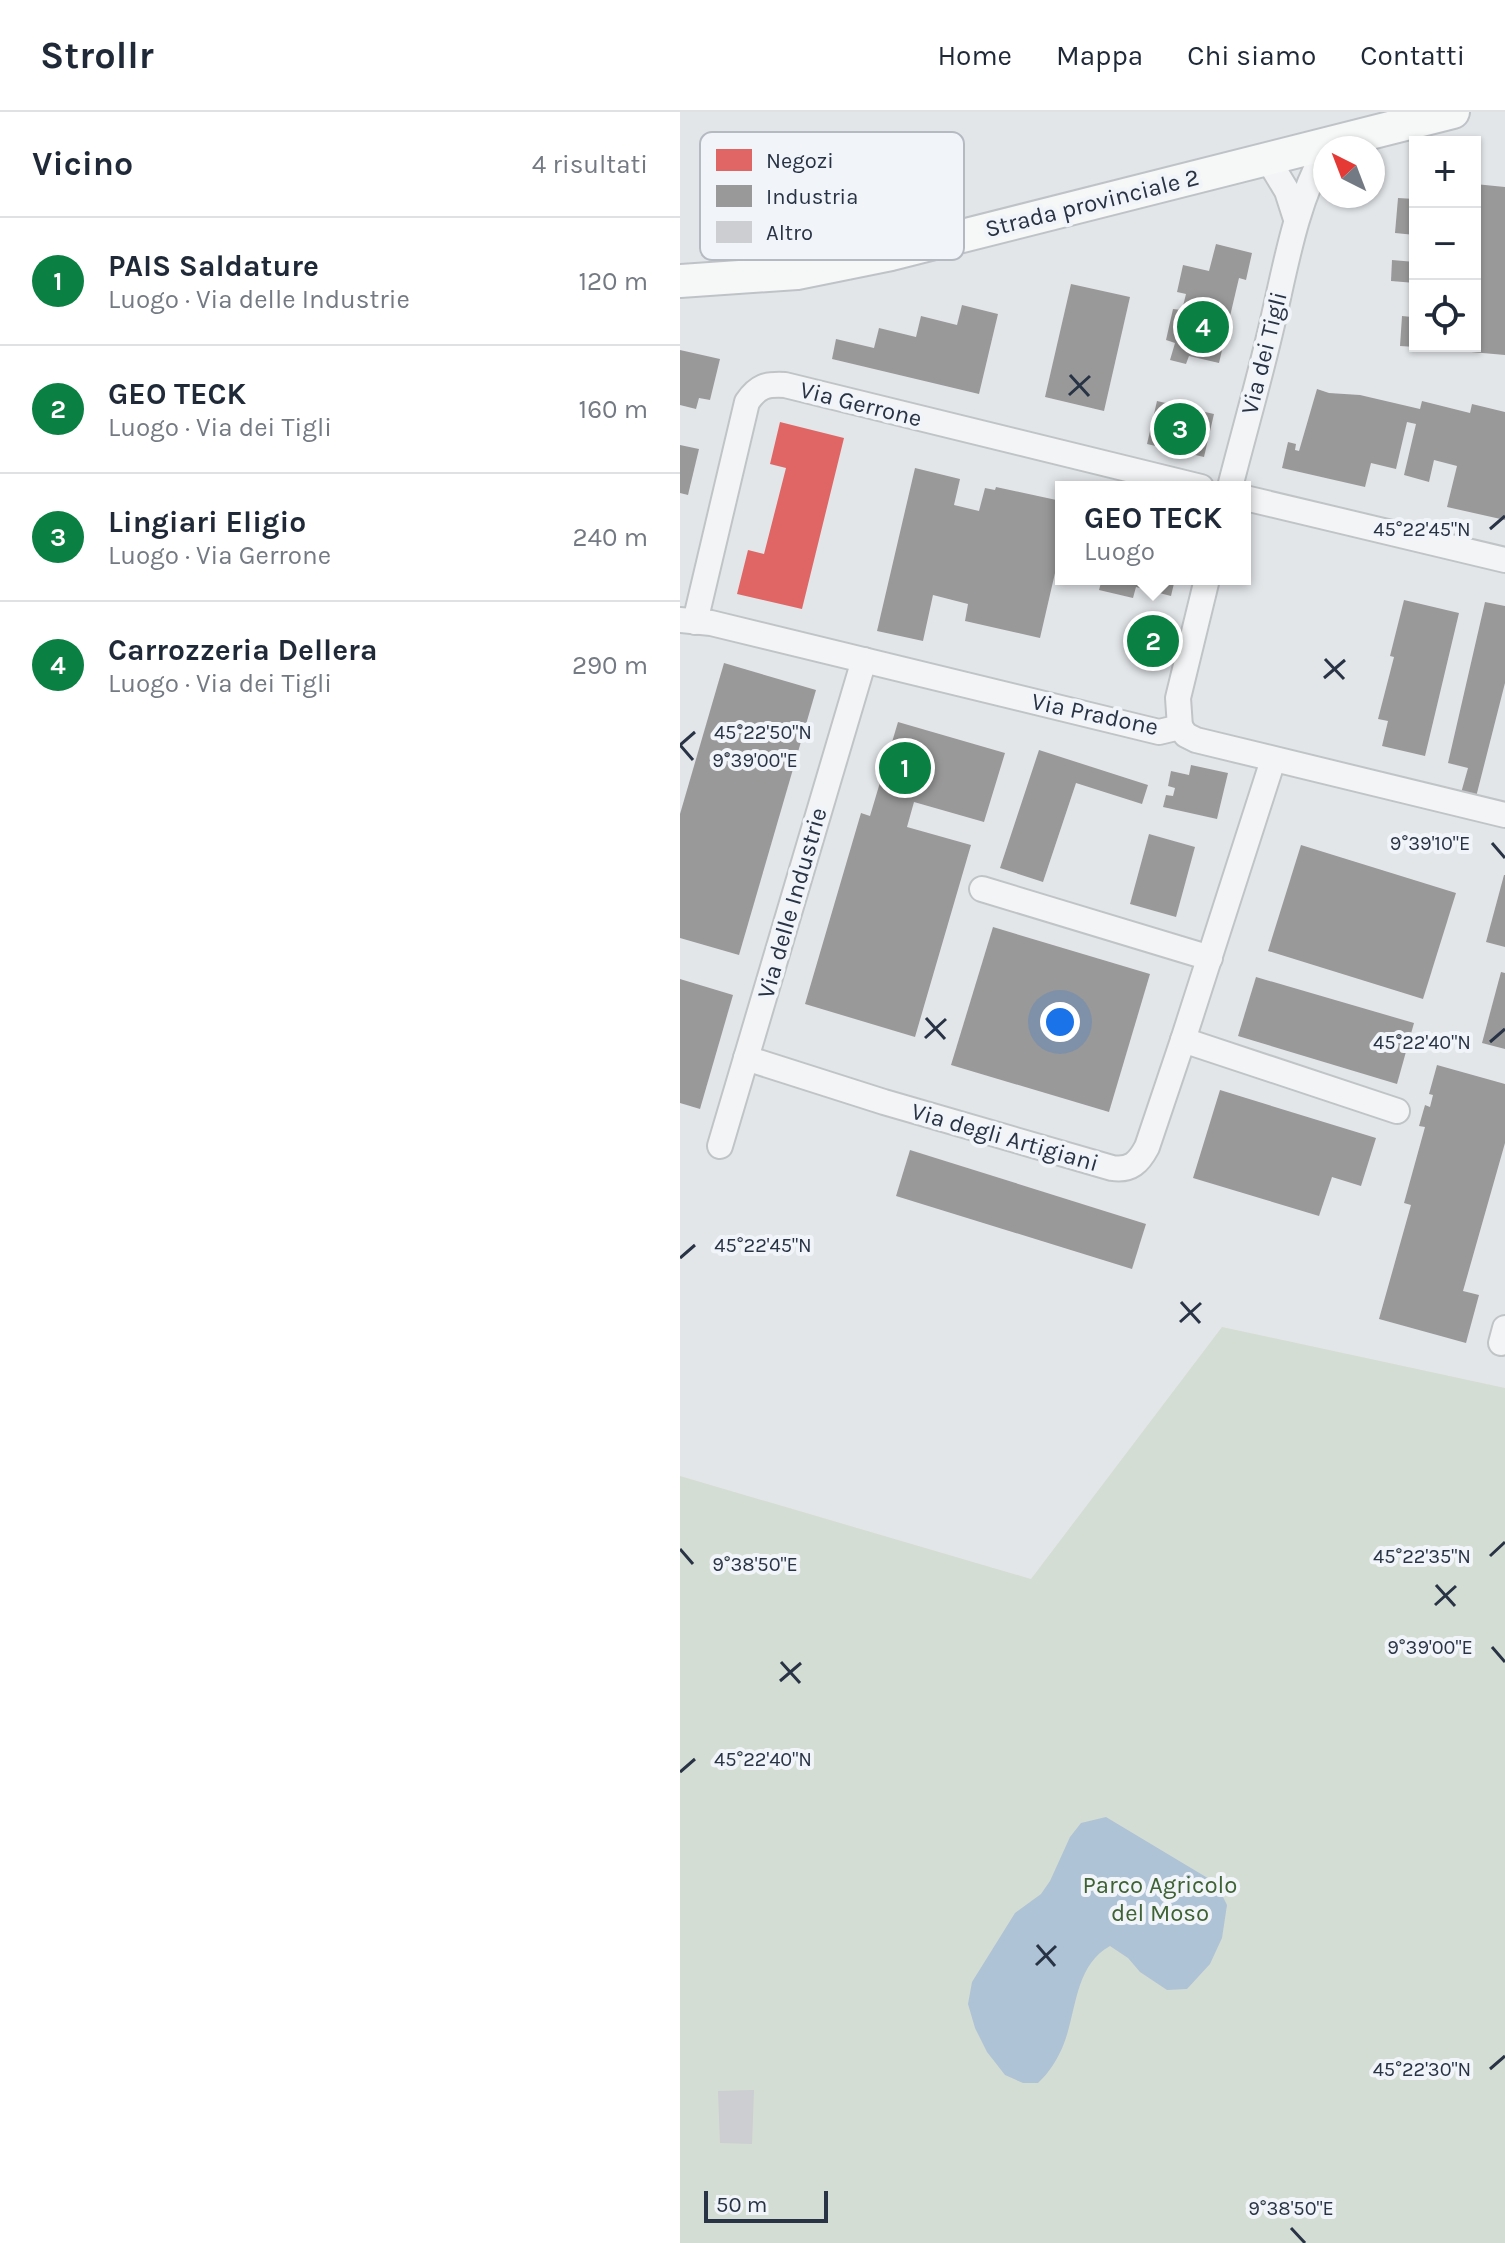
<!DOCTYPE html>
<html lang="it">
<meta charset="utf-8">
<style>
body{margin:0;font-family:Karla,sans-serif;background:#f2f2f3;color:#1f2937}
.controls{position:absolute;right:24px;top:24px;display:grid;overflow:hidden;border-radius:0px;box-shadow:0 2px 6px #0004}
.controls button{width:72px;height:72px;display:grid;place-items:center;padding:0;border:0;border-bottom:2px solid #e0e1e3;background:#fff;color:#1f2937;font:40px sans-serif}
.compass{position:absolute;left:633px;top:24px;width:72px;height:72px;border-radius:50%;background:#fff;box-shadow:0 2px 6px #0004;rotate:318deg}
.scale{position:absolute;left:24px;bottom:20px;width:124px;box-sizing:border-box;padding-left:8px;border:4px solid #283345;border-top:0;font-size:22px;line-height:28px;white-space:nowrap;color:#283345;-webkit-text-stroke:6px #f1f4f8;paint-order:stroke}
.you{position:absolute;left:380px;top:910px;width:28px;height:28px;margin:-20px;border:6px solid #fff;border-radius:50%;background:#1a73e8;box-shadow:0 0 0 12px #1a73e833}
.badge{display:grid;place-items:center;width:52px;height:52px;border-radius:50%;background:#0b8043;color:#fff;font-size:26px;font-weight:700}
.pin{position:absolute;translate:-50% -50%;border:4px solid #fff;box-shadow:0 2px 8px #0006}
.popup{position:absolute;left:375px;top:369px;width:196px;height:104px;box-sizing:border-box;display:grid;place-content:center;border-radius:0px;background:#fff;filter:drop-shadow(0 2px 6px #0005);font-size:26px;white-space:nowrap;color:#747a83}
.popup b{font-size:30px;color:#1f2937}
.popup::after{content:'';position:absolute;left:50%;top:100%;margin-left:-16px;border:16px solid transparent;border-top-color:#fff}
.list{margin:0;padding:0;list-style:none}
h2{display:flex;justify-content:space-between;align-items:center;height:104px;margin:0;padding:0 32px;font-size:34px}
h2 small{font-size:26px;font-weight:400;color:#747a83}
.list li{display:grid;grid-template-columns:52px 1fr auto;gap:24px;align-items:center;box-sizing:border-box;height:128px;padding:0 32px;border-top:2px solid #e0e1e3}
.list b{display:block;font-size:30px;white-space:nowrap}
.list p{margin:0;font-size:26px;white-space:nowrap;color:#747a83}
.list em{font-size:26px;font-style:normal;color:#747a83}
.icon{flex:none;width:44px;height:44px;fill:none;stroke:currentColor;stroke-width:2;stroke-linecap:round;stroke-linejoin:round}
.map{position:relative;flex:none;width:825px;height:2131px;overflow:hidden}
header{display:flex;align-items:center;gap:48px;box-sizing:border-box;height:112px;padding:0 40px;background:#fff;border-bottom:2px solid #e0e1e3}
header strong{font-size:38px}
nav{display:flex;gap:44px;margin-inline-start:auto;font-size:28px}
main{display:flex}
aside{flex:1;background:#fff}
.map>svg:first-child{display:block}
</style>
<header>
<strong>Strollr</strong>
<nav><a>Home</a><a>Mappa</a><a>Chi siamo</a><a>Contatti</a></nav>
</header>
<main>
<aside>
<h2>Vicino<small>4 risultati</small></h2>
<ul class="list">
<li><span class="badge">1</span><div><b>PAIS Saldature</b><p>Luogo · Via delle Industrie</p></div><em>120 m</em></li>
<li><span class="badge">2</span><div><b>GEO TECK</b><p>Luogo · Via dei Tigli</p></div><em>160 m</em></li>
<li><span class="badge">3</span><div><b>Lingiari Eligio</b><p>Luogo · Via Gerrone</p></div><em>240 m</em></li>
<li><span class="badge">4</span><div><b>Carrozzeria Dellera</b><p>Luogo · Via dei Tigli</p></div><em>290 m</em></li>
</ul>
</aside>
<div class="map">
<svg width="825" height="2131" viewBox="0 0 825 2131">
<rect width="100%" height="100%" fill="#e3e6e9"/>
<!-- green -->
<polygon fill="#d4ddd3" points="542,1215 825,1276 825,2131 0,2131 0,1364 351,1467"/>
<!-- water -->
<path fill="#afc3d6" d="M426,1705L536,1771L547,1793L542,1826L530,1852L507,1877L487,1878L460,1860L448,1846L430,1834C394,1854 397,1900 383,1934C377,1948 369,1961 358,1971H343L325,1963L307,1940L295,1916L288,1892L292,1870L335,1801L361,1782L370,1769L390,1725L401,1711Z"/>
<!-- shops -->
<polygon fill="#e06666" points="100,310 164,326 122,497 57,482 68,438 84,442 106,356 90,352"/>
<!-- industry -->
<g fill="#999">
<polygon points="795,72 825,75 825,243 746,236 746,234 795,234"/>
<polygon points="718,86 735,87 735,123 715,121"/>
<polygon points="536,132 572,141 566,168 559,166 539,251 509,244 506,252 490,248 495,231 486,228 493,197 502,198 506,182 497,180 503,153 529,159"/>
<polygon points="712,148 735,150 735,171 711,169"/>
<polygon points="391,172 450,185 424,299 365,285"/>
<polygon points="282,193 318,202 299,282 152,247 156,227 194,236 199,216 236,225 241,204 277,213"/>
<polygon points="733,197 735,197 735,235 720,234 722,204 732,205"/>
<polygon points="0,238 40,247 30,288 19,286 16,297 0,293"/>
<polygon points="637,277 649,281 680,283 740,297 742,289 790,301 792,292 825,300 825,408 767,395 777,354 754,348 749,370 724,363 736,312 727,310 716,357 691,351 685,375 602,356 608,330 616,332 615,338 619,339"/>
<polygon points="477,289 534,302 524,345 467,332"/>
<polygon points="0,333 19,337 8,383 0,381"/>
<polygon points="235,356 280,367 274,393 299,399 305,376 315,378 316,375 381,389 381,435 360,526 285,509 288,492 253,483 243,529 197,519"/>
<polygon points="422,467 495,467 491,484 456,475 453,486 419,478"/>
<polygon points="724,488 779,501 745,644 702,634 708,609 698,607 714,545 710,544"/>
<polygon points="805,490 825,494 825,571 796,685 781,681 788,656 768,651"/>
<polygon points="469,504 488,508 477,554 458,550"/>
<polygon points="44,551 136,578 59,843 0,826 0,702"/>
<polygon points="218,610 325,641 304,710 234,690 227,715 291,733 235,925 125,892 181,701 190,704"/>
<polygon points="359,638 468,673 462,692 396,671 363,770 320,756"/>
<polygon points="511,653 548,661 537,707 483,695 486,683 493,684 495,676 488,674 491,659 509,663"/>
<polygon points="469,722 515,735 496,805 450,792"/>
<polygon points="621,733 776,781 743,887 588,839"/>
<polygon points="824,763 825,763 825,835 806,830"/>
<polygon points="313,815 470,862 429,1000 271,953"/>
<polygon points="821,860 825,861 825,937 802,931"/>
<polygon points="576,865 734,911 717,972 558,924"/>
<polygon points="0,867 53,883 20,997 0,991"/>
<polygon points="757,953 825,972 825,1031 783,1179 799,1183 786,1231 699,1207 731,1093 724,1091 745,1015 739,1014 745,993 750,995 753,983 749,982"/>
<polygon points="540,978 696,1026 681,1074 652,1065 639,1104 513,1066"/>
<polygon points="230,1038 466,1112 452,1157 216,1084"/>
</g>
<!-- building -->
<polygon fill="#ccced2" points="74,1978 72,2032 40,2031 38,1979"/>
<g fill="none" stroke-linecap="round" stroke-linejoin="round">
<defs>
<g id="minor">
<polyline points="587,46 607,79 616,107"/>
<path d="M550,375C563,324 578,272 590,221C605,159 614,95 645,39"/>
<polyline points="565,386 825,448"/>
<polyline points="0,508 31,511 479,620 500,615 506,623 516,628 825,703"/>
<path d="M15,510L67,290C78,274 86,272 105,273L521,375"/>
<polyline points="500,615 498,586 527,467"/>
<polyline points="302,777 530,846"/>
<polyline points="503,928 717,999"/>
<path d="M66,946L204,990L432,1056C451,1059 459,1050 467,1035L503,928L593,648"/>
<polyline points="40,1034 184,548"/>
<polyline points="821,1231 825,1216"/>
</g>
<polyline id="major" points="0,169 117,161 211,142 773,0"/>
</defs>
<!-- minor casing -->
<use href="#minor" stroke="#c1c4c7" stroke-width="28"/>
<!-- major casing -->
<use href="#major" stroke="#bfc3c7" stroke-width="36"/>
<!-- minor -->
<use href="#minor" stroke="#f3f4f5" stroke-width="24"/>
<!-- major -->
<use href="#major" stroke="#f6f7f7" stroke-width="32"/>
</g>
<!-- ticks -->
<path fill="none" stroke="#283345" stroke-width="3" d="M390,263L409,284M389,283L410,264M810,417L825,404M645,547L664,567M644,566L665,548M0,633L13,648M0,633L15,620M812,731L825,746M246,906L265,927M245,926L266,907M810,930L825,917M0,1146L15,1133M501,1190L520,1211M500,1210L521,1191M0,1437L13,1452M810,1444L825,1430M756,1473L775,1494M755,1493L776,1474M812,1535L825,1550M101,1550L120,1571M100,1569L121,1551M0,1660L15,1647M357,1833L375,1854M356,1853L376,1834M810,1957L825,1944M611,2116L625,2131"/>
<g text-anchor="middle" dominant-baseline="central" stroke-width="8" stroke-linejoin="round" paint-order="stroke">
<!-- street labels -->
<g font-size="24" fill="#283345" stroke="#f1f4f8">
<text transform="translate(412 91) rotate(-14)">Strada provinciale 2</text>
<text transform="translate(584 241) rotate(-76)">Via dei Tigli</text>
<text transform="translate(181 292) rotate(14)">Via Gerrone</text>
<text transform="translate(415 602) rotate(12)">Via Pradone</text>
<text transform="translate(112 791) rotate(-74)">Via delle Industrie</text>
<text transform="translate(325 1025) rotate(16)">Via degli Artigiani</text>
</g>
<!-- park labels -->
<g font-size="24" fill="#3e6234" stroke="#f1f4f8">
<text x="480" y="1773">Parco Agricolo<tspan x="480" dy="28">del Moso</tspan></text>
</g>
</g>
<!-- legend -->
<rect x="20" y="20" width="264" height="128" rx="12" fill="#f1f4f8" stroke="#b5bac2" stroke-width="2"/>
<rect x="36" y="37" width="36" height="22" fill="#e06666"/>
<rect x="36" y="73" width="36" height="22" fill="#999"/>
<rect x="36" y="109" width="36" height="22" fill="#ccced2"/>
<g font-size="22" fill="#283345">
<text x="86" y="56">Negozi</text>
<text x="86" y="92">Industria</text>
<text x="86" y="128">Altro</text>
</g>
<g font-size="20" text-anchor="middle" fill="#283345" stroke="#f1f4f8" stroke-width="8" stroke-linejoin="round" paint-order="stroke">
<text x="742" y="424">45°22'45"N</text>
<text x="83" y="627">45°22'50"N</text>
<text x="75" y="655">9°39'00"E</text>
<text x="750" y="738">9°39'10"E</text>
<text x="742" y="937">45°22'40"N</text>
<text x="83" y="1140">45°22'45"N</text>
<text x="742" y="1451">45°22'35"N</text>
<text x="75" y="1459">9°38'50"E</text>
<text x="750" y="1542">9°39'00"E</text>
<text x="83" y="1654">45°22'40"N</text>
<text x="742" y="1964">45°22'30"N</text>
<text x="611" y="2103">9°38'50"E</text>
</g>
</svg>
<div class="controls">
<button>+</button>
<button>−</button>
<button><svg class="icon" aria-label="locate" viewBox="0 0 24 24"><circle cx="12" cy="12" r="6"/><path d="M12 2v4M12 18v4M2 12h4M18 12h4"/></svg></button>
</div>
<svg class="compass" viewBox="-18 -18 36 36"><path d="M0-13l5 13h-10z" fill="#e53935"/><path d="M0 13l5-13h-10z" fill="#747a83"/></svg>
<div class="scale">50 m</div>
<div class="you"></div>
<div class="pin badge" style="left:225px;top:656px">1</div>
<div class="pin badge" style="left:473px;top:529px">2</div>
<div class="popup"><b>GEO TECK</b>Luogo</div>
<div class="pin badge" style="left:500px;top:317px">3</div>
<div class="pin badge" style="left:523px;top:215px">4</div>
</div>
</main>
